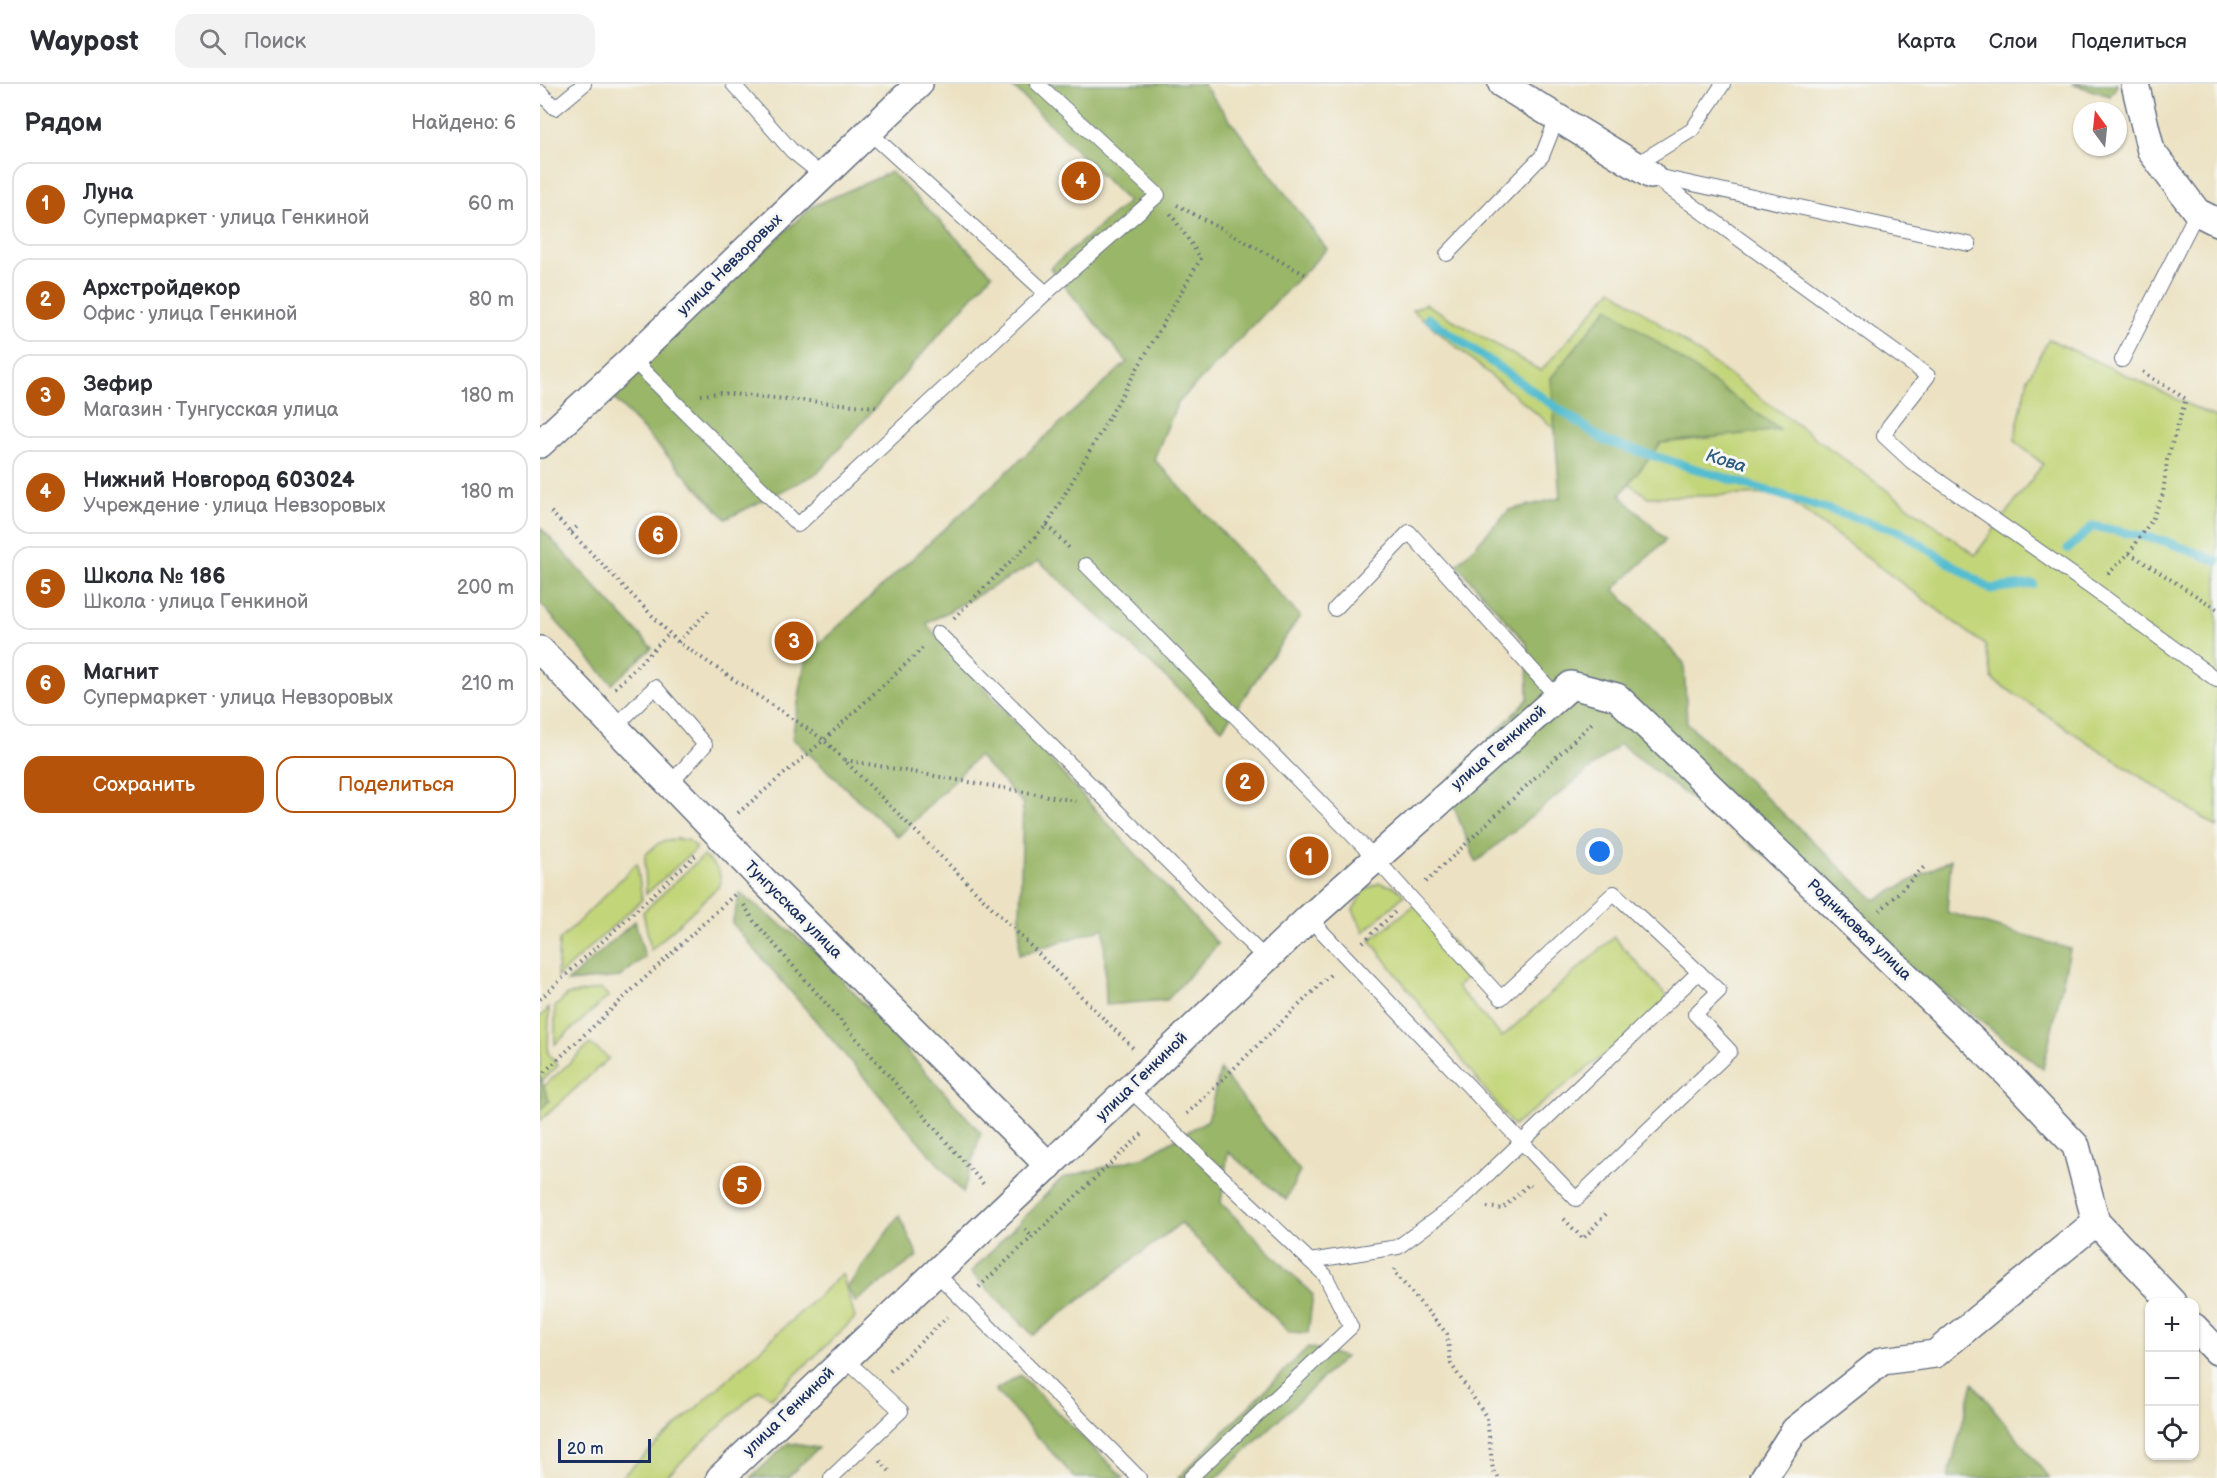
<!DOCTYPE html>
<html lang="ru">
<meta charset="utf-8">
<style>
body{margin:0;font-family:"Balsamiq Sans",sans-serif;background:#f2f2f3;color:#2b2b33}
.controls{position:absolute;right:18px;bottom:18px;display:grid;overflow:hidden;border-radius:12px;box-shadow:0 2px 4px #0004}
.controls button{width:54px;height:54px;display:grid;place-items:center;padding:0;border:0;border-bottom:2px solid #e1e1e2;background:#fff;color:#2b2b33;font:30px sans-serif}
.compass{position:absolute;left:1533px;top:18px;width:54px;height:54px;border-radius:50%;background:#fff;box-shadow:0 2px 4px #0004;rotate:345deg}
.scale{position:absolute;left:18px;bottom:15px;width:93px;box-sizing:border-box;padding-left:6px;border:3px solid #1b2f5e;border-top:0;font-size:16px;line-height:21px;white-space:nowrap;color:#1b2f5e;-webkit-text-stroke:4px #f6f6f2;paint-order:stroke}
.you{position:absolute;left:1060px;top:768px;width:21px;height:21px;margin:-15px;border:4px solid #fff;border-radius:50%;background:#1a73e8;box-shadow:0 0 0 9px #1a73e833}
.badge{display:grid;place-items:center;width:39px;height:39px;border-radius:50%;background:#b45309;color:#fff;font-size:20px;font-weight:700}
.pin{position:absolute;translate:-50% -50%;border:3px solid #fff;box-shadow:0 2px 6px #0006}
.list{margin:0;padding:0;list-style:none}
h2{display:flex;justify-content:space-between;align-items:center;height:78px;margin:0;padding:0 24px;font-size:26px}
h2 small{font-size:20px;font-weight:400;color:#7c7c81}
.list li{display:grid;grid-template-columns:39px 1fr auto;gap:18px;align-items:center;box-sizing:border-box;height:84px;margin:0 12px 12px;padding:0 12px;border:2px solid #e1e1e2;border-radius:18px}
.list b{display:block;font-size:22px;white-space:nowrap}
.list p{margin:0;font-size:20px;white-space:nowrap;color:#7c7c81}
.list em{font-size:20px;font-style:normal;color:#7c7c81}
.actions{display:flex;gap:12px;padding:18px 24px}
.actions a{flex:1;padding:14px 0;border:2px solid #b45309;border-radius:18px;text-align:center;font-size:21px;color:#b45309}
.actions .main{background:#b45309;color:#fff}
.icon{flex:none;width:33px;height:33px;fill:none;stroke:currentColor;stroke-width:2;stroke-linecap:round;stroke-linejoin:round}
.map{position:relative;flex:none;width:1677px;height:1394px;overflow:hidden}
header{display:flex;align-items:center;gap:36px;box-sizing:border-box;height:84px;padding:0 30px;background:#fff;border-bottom:2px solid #e1e1e2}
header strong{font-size:28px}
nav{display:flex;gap:33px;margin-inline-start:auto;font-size:21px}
.search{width:420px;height:54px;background:#f2f2f3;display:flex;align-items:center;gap:15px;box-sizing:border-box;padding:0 21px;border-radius:18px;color:#7c7c81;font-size:22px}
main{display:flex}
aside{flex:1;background:#fff}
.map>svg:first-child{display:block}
</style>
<header>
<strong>Waypost</strong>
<div class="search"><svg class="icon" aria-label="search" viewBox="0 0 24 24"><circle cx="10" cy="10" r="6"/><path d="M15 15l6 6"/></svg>Поиск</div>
<nav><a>Карта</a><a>Слои</a><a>Поделиться</a></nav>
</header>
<main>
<aside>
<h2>Рядом<small>Найдено: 6</small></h2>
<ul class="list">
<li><span class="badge">1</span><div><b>Луна</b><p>Супермаркет · улица Генкиной</p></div><em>60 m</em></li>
<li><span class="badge">2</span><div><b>Архстройдекор</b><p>Офис · улица Генкиной</p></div><em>80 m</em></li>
<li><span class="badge">3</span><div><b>Зефир</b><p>Магазин · Тунгусская улица</p></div><em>180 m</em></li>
<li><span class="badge">4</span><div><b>Нижний Новгород 603024</b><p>Учреждение · улица Невзоровых</p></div><em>180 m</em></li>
<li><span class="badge">5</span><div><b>Школа № 186</b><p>Школа · улица Генкиной</p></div><em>200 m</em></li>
<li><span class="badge">6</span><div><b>Магнит</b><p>Супермаркет · улица Невзоровых</p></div><em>210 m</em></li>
</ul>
<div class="actions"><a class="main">Сохранить</a><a>Поделиться</a></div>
</aside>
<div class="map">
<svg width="1677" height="1394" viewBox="0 0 1677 1394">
<rect width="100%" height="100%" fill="#f6f6f2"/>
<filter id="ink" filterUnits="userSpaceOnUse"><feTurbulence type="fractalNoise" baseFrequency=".0167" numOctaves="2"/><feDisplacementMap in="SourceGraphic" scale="12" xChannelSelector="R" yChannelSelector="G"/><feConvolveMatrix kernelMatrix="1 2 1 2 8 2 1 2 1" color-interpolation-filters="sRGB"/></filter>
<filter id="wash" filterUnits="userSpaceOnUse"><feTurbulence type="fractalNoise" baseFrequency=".008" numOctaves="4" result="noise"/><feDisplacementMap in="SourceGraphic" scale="24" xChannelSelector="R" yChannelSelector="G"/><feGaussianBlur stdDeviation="1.35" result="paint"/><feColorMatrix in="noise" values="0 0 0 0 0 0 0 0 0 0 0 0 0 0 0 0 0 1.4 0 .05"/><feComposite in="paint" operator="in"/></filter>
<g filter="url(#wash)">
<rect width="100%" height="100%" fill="#ece2c3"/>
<!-- green -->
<g fill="#c3d579" stroke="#6f826c" stroke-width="1.5">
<polygon points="1072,205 1435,471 1503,380 1474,357 1488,294 1509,255 1677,334 1677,743 1453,596 1445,561 1241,410 1108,413 1020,349 872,226 886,220 1001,287"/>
<polygon points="135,755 148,756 157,764 106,810 105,771 119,759"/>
<path d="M163,772C173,779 183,787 180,801L111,866L103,828Z"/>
<polygon points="97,779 102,816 17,893 19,857"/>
<polygon points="839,799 855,803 864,811 824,848 813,826 823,807"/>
<polygon points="876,820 937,884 917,903 962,953 1074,853 1132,918 973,1042 830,856"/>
<polygon points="61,905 69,912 15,960 15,923 27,911"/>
<polygon points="9,924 8,969 18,982 0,998 0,933"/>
<polygon points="50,960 69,974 0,1037 0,1006"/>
<polygon points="302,1190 315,1234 231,1314 219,1306 124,1394 80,1394"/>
</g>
<!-- forest -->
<g fill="#9ab669" stroke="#5a7264" stroke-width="1.5">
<polygon points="470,0 663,0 787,165 637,320 614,375 760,532 682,645 499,477 386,540 678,860 627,916 566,921 564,844 479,871 483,719 438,672 358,753 252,654 266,572 587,278 510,184 588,118"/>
<polygon points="1532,0 1578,0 1570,12"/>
<polygon points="351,88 452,190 278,389 186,435 68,308 273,122"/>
<polygon points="1068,223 1240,346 1121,359 1080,411 1126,456 1074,505 1144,579 1147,639 1335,816 1411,775 1407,828 1530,865 1503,985 1080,660 936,778 905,701 988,615 987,560 917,481 969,426 1020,414 1011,294"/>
<polygon points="0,443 112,564 72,600 0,519"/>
<polygon points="200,809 278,869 441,1049 423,1109 192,839"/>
<polygon points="95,837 105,873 80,893 27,898"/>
<polygon points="680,986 760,1087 746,1116 688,1068 681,1119 773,1211 768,1249 749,1248 641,1139 493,1251 431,1188 522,1094 604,1073 668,1036"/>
<polygon points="0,992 9,1017 0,1026"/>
<polygon points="359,1131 378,1172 315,1218 307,1204"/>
<polygon points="768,1263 805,1273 677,1394 638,1394"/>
<polygon points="480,1291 584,1394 535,1394 455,1306"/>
<polygon points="1433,1299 1509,1394 1408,1394"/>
<polygon points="248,1359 278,1364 247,1394 211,1394"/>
</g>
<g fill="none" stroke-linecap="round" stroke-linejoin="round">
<!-- stream -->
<g stroke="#54bdd0" stroke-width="9">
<polyline points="888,234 1065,357 1361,448 1450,505 1493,500"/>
<polyline points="1528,465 1553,442 1625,457 1677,477"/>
</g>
</g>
</g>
<g filter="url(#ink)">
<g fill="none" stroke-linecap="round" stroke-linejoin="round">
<defs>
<g id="lane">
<polyline points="193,0 252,67 283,92"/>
<polyline points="498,0 618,111 506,209"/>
<polyline points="0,8 15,24 44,0"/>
<polyline points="1095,81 1152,46 1183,0"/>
<polyline points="1111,91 1388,292 1349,342 1344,352 1372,378 1553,505 1677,596"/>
<polyline points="1116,92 1429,160"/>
<polyline points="907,170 1002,72 1017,34"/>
<polyline points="92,275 258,441 506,209 329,48"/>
<polyline points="1582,276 1657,128"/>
<polyline points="546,481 835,774 961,914 1074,809 1179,907 1155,930 1190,967 1036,1115 769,834"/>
<polyline points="795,525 869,448 1017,613"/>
<polyline points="398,549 726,875"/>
<polyline points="75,643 115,603 165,661 130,700"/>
<polyline points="589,1005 785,1191 811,1243 650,1394"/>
<polyline points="770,1177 858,1163 919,1118 1159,888"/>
<polyline points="396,1189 599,1394"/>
<polyline points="291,1394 361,1327 305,1275"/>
</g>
<g id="street">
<polyline points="962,0 1111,91"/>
<polyline points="1595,0 1611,67 1657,128 1677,138"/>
<polyline points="0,360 92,275 379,0"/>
<polyline points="0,566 218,791 509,1082"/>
<polyline points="1654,1243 1677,1267"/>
<polyline points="180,1394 769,834 1031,601 1077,613 1467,989 1536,1062 1556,1138 1632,1218"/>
<polyline points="1224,1394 1255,1346 1342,1277 1395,1270 1556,1138"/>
</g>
</defs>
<!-- lane casing -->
<use href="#lane" stroke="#646e81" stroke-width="16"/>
<!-- street casing -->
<use href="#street" stroke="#646e81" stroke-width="30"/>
<!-- path -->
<g stroke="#646e81" stroke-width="4" stroke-dasharray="1.5 4.5" stroke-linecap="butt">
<polyline points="637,121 768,192"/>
<polyline points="161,311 180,309 336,323"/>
<polyline points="11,428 138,558 284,656 593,964"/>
<polyline points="507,441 531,466"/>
<polyline points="31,448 38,442"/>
<polyline points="1589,469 1612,436 1623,410 1627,376 1646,315 1601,287"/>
<polyline points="1568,490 1589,469 1677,525"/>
<polyline points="414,534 507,441 661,174 630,129"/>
<polyline points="138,558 171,524"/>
<polyline points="75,604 130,549"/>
<polyline points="305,676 536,717"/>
<polyline points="198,729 284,656 383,564"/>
<polyline points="886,798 1054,637"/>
<polyline points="204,821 214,837 445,1102"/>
<polyline points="1340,827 1384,783"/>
<polyline points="823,858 855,828"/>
<polyline points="0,915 157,770"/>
<polyline points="0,992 195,810"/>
<polyline points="647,1030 792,889"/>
<polyline points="947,1123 962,1125 989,1100 991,1102"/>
<polyline points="1024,1135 1043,1155 1066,1130"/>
<polyline points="485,1145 492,1153"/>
<polyline points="855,1185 854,1188 907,1250 911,1280 947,1334 953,1387 959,1394"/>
<polyline points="439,1203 604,1048"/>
<polyline points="350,1287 407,1233"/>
<polyline points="340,1377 352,1390"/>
</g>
<!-- lane -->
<use href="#lane" stroke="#fff" stroke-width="14"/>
<!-- street -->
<use href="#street" stroke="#fff" stroke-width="27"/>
</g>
</g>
<g text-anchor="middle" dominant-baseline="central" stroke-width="6" stroke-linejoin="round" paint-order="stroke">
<!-- street labels -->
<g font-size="16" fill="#1b2f5e" stroke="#f6f6f2">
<text transform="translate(190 181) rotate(-44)">улица Невзоровых</text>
<text transform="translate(959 664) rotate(-41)">улица Генкиной</text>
<text transform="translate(253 826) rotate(45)">Тунгусская улица</text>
<text transform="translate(1319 846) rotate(44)">Родниковая улица</text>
<text transform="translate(602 993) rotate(-44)">улица Генкиной</text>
<text transform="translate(249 1328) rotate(-44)">улица Генкиной</text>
</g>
<!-- water labels -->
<g font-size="18" font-style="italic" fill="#2c5a80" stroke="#f6f6f2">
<text transform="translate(1186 377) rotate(17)">Кова</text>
</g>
</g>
</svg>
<div class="controls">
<button>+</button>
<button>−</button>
<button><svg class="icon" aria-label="locate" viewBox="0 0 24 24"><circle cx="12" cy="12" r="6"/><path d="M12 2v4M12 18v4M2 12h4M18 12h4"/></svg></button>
</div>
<svg class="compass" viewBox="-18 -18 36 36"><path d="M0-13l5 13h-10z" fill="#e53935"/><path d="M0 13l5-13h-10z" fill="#7c7c81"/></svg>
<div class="scale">20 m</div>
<div class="you"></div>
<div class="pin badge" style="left:769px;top:772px">1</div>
<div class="pin badge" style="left:705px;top:698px">2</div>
<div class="pin badge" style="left:254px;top:557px">3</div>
<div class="pin badge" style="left:541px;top:97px">4</div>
<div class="pin badge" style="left:202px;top:1101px">5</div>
<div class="pin badge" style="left:118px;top:451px">6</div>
</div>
</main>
